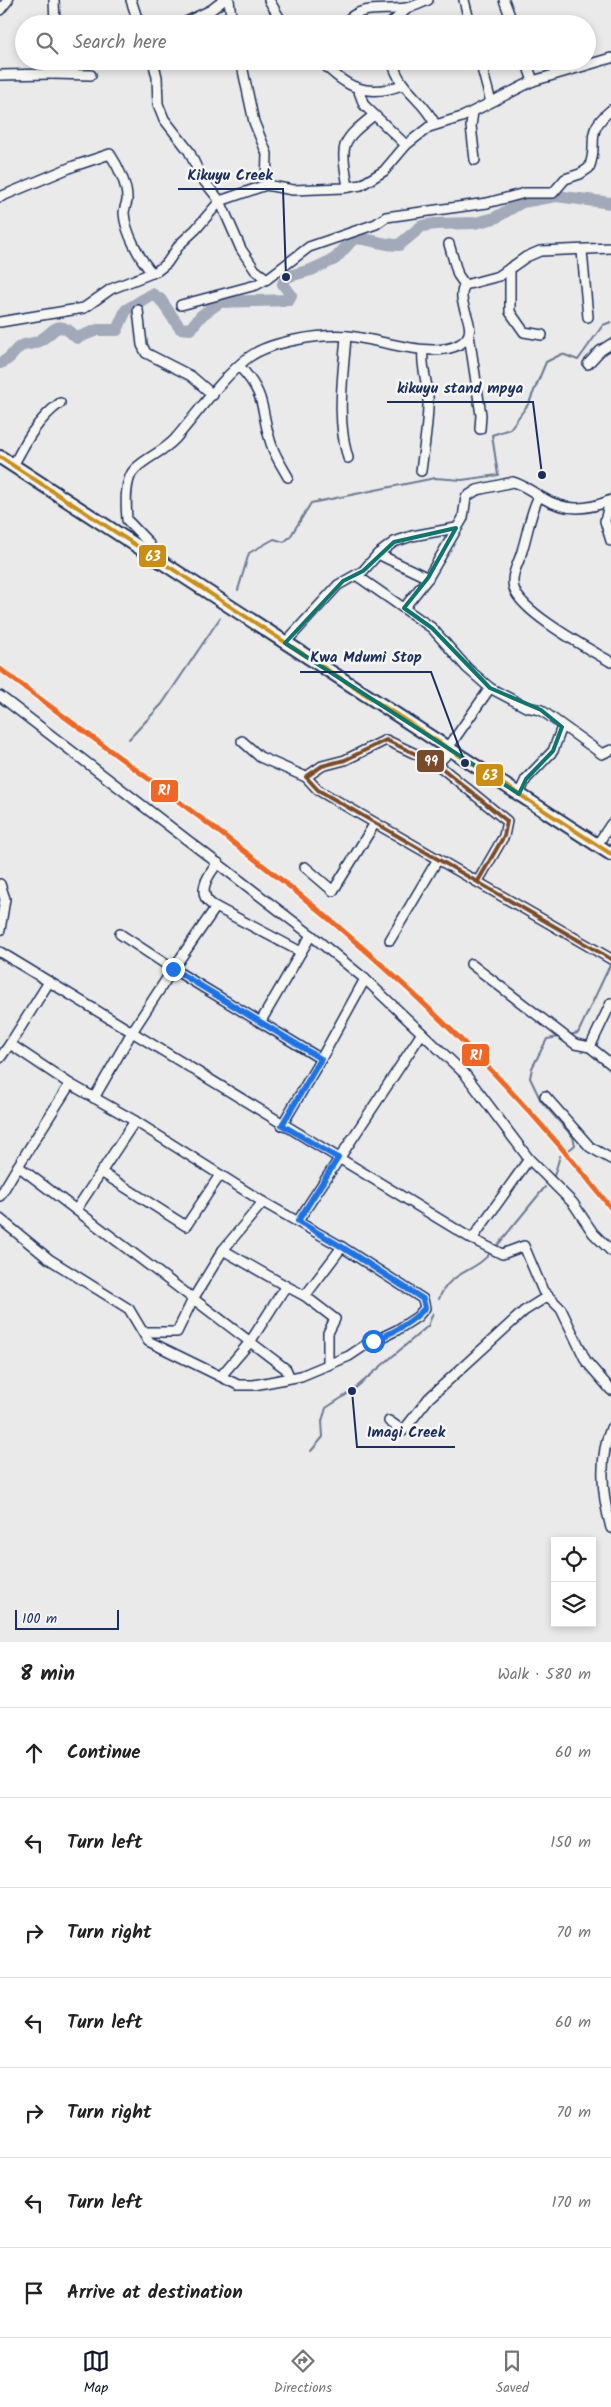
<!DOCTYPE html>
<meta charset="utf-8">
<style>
body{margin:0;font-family:Kalam,sans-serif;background:#f6f6f6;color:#222}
.controls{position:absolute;right:15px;bottom:15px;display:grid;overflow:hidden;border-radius:0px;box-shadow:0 2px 8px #0003}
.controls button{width:45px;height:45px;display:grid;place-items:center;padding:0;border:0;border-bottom:1px solid #e0e0e0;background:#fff;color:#222;font:25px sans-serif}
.scale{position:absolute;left:15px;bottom:12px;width:104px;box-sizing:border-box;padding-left:5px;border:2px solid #1b2f5e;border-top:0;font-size:14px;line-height:18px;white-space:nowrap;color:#1b2f5e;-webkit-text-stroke:4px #f6f6f2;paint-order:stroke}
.stop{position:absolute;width:15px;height:15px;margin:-11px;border:4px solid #1a73e8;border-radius:50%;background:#fff}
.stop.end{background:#1a73e8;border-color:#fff;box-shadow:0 1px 5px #0008}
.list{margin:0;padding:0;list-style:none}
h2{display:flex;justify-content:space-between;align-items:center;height:65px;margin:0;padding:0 20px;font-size:21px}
h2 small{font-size:16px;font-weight:400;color:#767676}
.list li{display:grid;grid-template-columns:32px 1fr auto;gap:15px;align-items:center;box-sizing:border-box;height:90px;padding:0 20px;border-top:1px solid #e0e0e0}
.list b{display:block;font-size:19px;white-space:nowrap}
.list em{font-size:16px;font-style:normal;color:#767676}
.icon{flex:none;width:28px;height:28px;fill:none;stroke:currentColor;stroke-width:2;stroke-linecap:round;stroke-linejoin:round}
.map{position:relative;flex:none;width:611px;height:1642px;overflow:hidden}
.search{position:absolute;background:#fff;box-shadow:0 2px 8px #0003;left:15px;right:15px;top:15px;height:55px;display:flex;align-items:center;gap:12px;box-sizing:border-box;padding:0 18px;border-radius:28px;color:#767676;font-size:19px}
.sheet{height:695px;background:#fff}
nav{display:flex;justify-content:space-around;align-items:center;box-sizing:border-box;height:70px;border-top:1px solid #e0e0e0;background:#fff;font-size:14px;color:#767676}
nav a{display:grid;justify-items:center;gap:2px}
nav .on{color:#111827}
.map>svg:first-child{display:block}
</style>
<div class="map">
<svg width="611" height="1642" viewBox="0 0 611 1642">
<rect width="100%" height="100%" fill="#e9eae9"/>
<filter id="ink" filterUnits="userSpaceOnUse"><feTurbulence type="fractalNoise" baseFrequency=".02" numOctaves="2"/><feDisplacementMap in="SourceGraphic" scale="10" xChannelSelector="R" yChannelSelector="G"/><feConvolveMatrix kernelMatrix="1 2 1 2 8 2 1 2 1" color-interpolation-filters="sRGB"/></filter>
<g filter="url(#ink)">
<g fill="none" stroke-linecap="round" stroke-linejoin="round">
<!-- stream -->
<g stroke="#6c7995" stroke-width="2">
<polyline points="238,590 249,553 274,539 284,542 290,537 311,503 435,478 462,480 498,475 492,435 510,429 529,403 546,362 562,354 578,360 603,325 611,322"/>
<polyline points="129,739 162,704 220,618"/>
<polyline points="569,1035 578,1033 611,963"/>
<polyline points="559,1037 547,1039 532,1068 530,1078 541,1101 573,1137 575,1145 569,1150"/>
<polyline points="554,1176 560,1156"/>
<polyline points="496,1247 545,1187"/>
<path d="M439,1299C449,1271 475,1273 491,1252"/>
<polyline points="311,1451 323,1437 322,1421 326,1408 352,1391 428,1326 433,1313"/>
</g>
<!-- river -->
<path stroke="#a2aaba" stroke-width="12" d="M0,363C13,359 12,351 21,346C26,344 32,344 37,342C56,333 55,316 77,338L97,330H117L126,310L152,294L160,299L180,328L190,329L202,315L220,302L289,300L291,295L283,284L286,277L311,270L335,259L354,238C371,239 383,245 399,245L422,226L435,224L475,223L495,218L522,202L556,196L611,203"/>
<defs>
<g id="minor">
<polyline points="54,0 55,24"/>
<polyline points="131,0 139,24"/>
<polyline points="229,0 232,24"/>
<polyline points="269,0 283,24"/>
<polyline points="464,0 470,24"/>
<polyline points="504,0 513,24"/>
<polyline points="0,10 8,0"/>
<polyline points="182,24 211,10 224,0"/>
<path d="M344,24C361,3 383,12 406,8C414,7 421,3 428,0"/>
<polyline points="390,24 408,8"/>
<polyline points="153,61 157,77 158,104 164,119 189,151 201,177 220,201 241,249 255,270 267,279"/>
<polyline points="241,61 254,122 267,154 266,185"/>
<path d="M321,61C346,88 367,98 402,85"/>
<path d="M392,61C401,93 422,97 435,124"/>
<polyline points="480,61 491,102"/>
<polyline points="526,61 533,81"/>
<polyline points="52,74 91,75"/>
<polyline points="0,75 52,74 54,61"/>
<polyline points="358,89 364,105 406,145"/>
<polyline points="473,112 471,126 475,160"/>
<path d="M348,187C341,143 339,143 374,115"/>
<path d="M0,197L74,166L110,154C118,166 128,186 127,201C126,205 124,209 124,213C125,232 140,259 152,273"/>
<polyline points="449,244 458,275 465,285"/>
<polyline points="582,251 588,317"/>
<polyline points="510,268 510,312 524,332 542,335"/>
<path d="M181,305L256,285L267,279L309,247L376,224L386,217L487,203L525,193H553L565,179L580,174L589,168C600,142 582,134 611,110"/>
<polyline points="138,310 142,345 146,353 191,376 213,395"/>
<polyline points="0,322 84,308 111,289 157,271 167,263 180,244 196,229 220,201 266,185 293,190 343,188 361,185 384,171 406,145 429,127 462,117 533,81 611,58"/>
<polyline points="469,335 481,415 480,429"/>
<path d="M346,336C343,378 336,418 348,458"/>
<polyline points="588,364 600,351 611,344"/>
<path d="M239,366C270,398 259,413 273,449C277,459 283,468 288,477"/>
<path d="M13,466C26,441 37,420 60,403"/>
<path d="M421,471C424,446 429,421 428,396C427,380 421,367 423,350"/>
<path d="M539,496C530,514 528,532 522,551C519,563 510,575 514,588C520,612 589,649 611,662"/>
<polyline points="610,501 605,521 611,541"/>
<polyline points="378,554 428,578"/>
<path d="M156,557L148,542L127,520C126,506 124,479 135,469C147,457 163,452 175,439C196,415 224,375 249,357C271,341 321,334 348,336C379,339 433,360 460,344C485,330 452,303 465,285L499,276L526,257L540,251L611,248"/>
<polyline points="356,575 432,628 467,668 490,688 526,707 541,710 602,754 611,750"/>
<path d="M404,608L428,578L463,518L466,497L477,490L513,482C523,485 532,491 541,497C564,511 586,511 611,500"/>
<polyline points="285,643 338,585 363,571 378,554 394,542 412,536 456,528"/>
<polyline points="0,696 311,935 365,979 465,1074 529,1159 573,1203 593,1233 611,1251"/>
<polyline points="242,741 260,757 306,777"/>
<polyline points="448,748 490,688"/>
<polyline points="437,764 451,750"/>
<polyline points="519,794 526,779 553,751 562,727"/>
<polyline points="597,845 611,824"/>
<polyline points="305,867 333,891 375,823"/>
<polyline points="478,881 504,836 507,821 437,764 386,740 345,760 322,766 306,777 318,790 611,959"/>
<polyline points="0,884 5,899 0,930"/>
<path d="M216,907C194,896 207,876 218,863"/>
<polyline points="120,934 173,969 216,907 301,952"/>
<polyline points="390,940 438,859"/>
<polyline points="0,952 132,1032 94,1098"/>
<polyline points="471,964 575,1044 590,1047 611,1064"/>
<polyline points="365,979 321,1059 173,969 132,1032 472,1239 502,1254 524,1246 543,1291 561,1309 586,1361 611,1390"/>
<polyline points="261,1021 311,935"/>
<polyline points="10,1044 49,982"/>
<polyline points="590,1047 611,1003"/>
<polyline points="0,1058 10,1044 70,1084"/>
<polyline points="545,1096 590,1147 611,1159"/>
<polyline points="282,1125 321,1059"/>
<polyline points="101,1172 186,1226 220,1175"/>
<polyline points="0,1196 18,1166"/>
<polyline points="76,1210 135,1121"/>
<polyline points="0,1219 49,1259 129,1309 148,1341 238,1385 254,1385 301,1376 349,1356 364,1346 397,1330 417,1317 425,1308 423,1299 342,1247 263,1202 135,1121 70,1084 18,1166 286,1369 290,1378"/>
<polyline points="298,1221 422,1033"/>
<polyline points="472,1239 529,1159"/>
<polyline points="286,1286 305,1296 342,1247"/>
<polyline points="305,1296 335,1319 328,1333 328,1365"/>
<polyline points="144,1332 177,1332 193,1299 223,1250 263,1202"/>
<polyline points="221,1376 250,1342 286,1286 223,1250"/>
<polyline points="389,1421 403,1431 429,1398 524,1311 548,1296"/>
<path d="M611,1428C598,1460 602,1495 611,1528"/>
</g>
<polyline id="highway" points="0,457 611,854"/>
</defs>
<!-- minor casing -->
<use href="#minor" stroke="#1b2f5e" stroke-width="12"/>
<!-- highway casing -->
<use href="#highway" stroke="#1b2f5e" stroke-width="16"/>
<!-- minor -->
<use href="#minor" stroke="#f6f6f2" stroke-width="9"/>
<!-- highway -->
<use href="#highway" stroke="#f6f6f2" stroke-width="12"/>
<defs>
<polyline id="bus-1" points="0,457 611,854"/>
<polyline id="bus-2" points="478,881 504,836 507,821 437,764 386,740 345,760 322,766 306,777 318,790 611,959"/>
</defs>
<!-- bus-1 casing -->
<use href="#bus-1" stroke="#f6f6f2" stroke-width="8"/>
<!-- bus-2 casing -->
<use href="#bus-2" stroke="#f6f6f2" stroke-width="8"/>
<!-- bus-1 -->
<use href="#bus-1" stroke="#cb8e13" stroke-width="4"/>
<!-- bus-2 -->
<use href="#bus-2" stroke="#7a4b2a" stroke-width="4"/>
<defs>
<path id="rail-1" d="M0,669C100,744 202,816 299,894C413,987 520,1092 611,1208"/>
</defs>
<!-- rail-1 casing -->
<use href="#rail-1" stroke="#f6f6f2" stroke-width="9"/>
<!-- rail-1 -->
<use href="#rail-1" stroke="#f26522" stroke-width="5"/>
</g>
</g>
<g fill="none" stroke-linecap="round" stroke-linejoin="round" filter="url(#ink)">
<!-- route -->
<path stroke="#1a73e8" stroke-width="6" d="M173,969L321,1059L282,1125L338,1158L298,1221L342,1247L423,1299L425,1308C410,1324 393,1333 373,1341"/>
</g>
<!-- marked area -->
<path fill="none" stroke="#0f766e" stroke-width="4" stroke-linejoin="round" d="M456,528L428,578L404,608L432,628L490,688L541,710L562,727L553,751L526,779L519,794L285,643L343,581L363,571L394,542Z"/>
<!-- callouts -->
<path fill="none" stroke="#1b2f5e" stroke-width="2" d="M286 277L283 189H178M542 475L533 402H387M465 763L431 672H300M352 1391L357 1447H455"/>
<g fill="#1b2f5e" stroke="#f6f6f2" stroke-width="2">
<circle cx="286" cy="277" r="5"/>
<circle cx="542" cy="475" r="5"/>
<circle cx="465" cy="763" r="5"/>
<circle cx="352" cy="1391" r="5"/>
</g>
<g font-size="15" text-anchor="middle" font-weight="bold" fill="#1b2f5e" stroke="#f6f6f2" stroke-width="5" stroke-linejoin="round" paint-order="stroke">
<text x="230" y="180">Kikuyu Creek</text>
<text x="460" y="393">kikuyu stand mpya</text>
<text x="366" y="662">Kwa Mdumi Stop</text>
<text x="406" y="1437">Imagi Creek</text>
</g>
<g stroke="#f6f6f2" stroke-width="2">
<rect x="138" y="544" width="29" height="24" rx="5" fill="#cb8e13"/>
<rect x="416" y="749" width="29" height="24" rx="5" fill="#7a4b2a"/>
<rect x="475" y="763" width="29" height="24" rx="5" fill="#cb8e13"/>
<rect x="150" y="779" width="29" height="24" rx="5" fill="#f26522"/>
<rect x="461" y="1043" width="29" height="24" rx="5" fill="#f26522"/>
</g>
<g font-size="14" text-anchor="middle" font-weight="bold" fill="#fff">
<text x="153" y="561">63</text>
<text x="431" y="766">99</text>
<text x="490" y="780">63</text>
<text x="164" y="795">R1</text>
<text x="476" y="1060">R1</text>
</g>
</svg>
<div class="controls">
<button><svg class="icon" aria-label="locate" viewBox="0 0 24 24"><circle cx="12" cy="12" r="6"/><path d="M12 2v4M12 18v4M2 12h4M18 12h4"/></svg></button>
<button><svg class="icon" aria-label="layers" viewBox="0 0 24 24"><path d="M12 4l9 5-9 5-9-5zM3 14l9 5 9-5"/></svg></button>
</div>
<div class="scale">100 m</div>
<div class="stop" style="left:373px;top:1341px"></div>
<div class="stop end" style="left:173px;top:969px"></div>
<div class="search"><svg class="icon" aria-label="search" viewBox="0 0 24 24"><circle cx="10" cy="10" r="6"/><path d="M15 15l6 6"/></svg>Search here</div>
</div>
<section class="sheet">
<h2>8 min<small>Walk · 580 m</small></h2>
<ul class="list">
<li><svg class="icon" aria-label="ahead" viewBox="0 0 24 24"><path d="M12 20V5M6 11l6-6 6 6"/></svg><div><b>Continue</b></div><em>60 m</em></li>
<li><svg class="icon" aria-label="left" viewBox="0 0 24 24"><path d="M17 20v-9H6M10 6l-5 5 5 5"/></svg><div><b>Turn left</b></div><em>150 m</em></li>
<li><svg class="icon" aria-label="right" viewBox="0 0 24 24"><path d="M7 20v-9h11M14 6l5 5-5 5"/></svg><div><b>Turn right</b></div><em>70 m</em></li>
<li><svg class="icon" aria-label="left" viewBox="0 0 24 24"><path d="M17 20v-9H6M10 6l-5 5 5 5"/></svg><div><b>Turn left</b></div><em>60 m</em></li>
<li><svg class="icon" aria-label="right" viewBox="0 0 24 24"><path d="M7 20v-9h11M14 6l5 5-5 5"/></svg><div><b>Turn right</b></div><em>70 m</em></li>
<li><svg class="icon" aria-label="left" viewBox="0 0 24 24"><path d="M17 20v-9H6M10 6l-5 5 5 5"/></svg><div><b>Turn left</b></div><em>170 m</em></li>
<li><svg class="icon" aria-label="arrive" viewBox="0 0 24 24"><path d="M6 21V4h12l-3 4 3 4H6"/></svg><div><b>Arrive at destination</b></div></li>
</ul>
</section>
<nav>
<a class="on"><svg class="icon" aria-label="map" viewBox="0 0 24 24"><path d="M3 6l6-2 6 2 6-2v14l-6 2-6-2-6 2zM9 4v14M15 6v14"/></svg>Map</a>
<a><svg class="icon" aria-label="directions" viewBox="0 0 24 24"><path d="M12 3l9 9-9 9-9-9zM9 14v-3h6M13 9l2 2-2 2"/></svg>Directions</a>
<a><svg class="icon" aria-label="saved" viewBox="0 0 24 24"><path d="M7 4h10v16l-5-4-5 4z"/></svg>Saved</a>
</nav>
